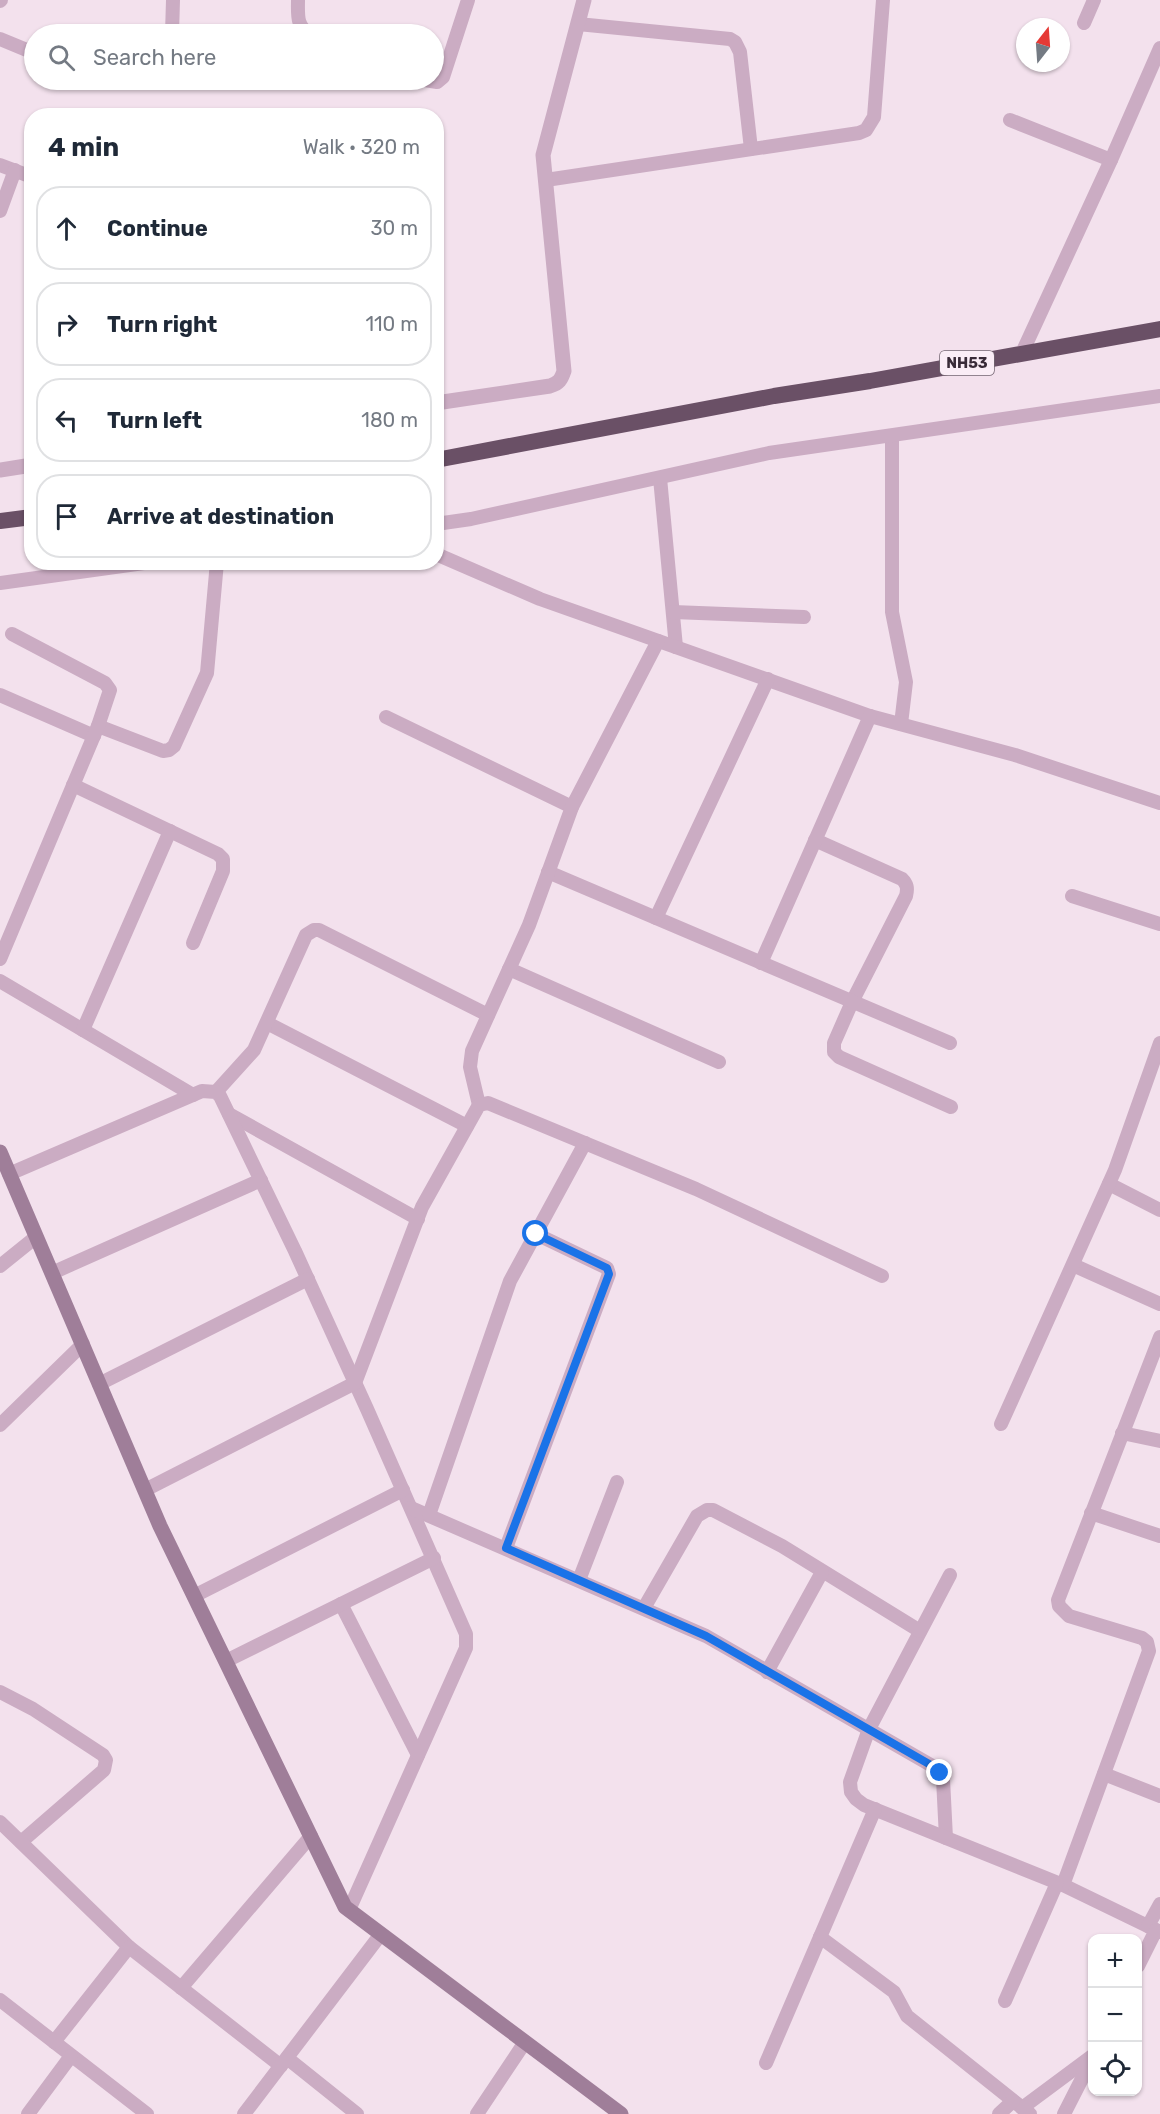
<!DOCTYPE html>
<meta charset="utf-8">
<style>
body{margin:0;font-family:Rubik,sans-serif;background:#f6f6f7;color:#1f2937}
.controls{position:absolute;right:18px;bottom:18px;display:grid;overflow:hidden;border-radius:12px;box-shadow:0 2px 4px #0004}
.controls button{width:54px;height:54px;display:grid;place-items:center;padding:0;border:0;border-bottom:2px solid #e0e1e3;background:#fff;color:#1f2937;font:30px sans-serif}
.compass{position:absolute;left:1016px;top:18px;width:54px;height:54px;border-radius:50%;background:#fff;box-shadow:0 2px 4px #0004;rotate:17deg}
.stop{position:absolute;width:18px;height:18px;margin:-14px;border:4px solid #1a73e8;border-radius:50%;background:#fff}
.stop.end{background:#1a73e8;border-color:#fff;box-shadow:0 2px 6px #0008}
.list{margin:0;padding:0;list-style:none}
h2{display:flex;justify-content:space-between;align-items:center;height:78px;margin:0;padding:0 24px;font-size:26px}
h2 small{font-size:20px;font-weight:400;color:#747a83}
.list li{display:grid;grid-template-columns:39px 1fr auto;gap:18px;align-items:center;box-sizing:border-box;height:84px;margin:0 12px 12px;padding:0 12px;border:2px solid #e0e1e3;border-radius:24px}
.list b{display:block;font-size:22px;white-space:nowrap}
.list em{font-size:20px;font-style:normal;color:#747a83}
.icon{flex:none;width:33px;height:33px;fill:none;stroke:currentColor;stroke-width:2;stroke-linecap:round;stroke-linejoin:round}
.map{position:relative;flex:none;width:1160px;height:2114px;overflow:hidden}
.search{position:absolute;background:#fff;box-shadow:0 2px 4px #0004;left:24px;top:24px;width:420px;height:66px;display:flex;align-items:center;gap:15px;box-sizing:border-box;padding:0 21px;border-radius:33px;color:#747a83;font-size:22px}
.panel{position:absolute;background:#fff;box-shadow:0 2px 4px #0004;left:24px;top:108px;width:420px;height:462px;border-radius:24px}
.map>svg:first-child{display:block}
</style>
<div class="map">
<svg width="1160" height="2114" viewBox="0 0 1160 2114">
<rect width="100%" height="100%" fill="#f3e1ed"/>
<g fill="none" stroke-linecap="round" stroke-linejoin="round">
<!-- minor -->
<g stroke="#cbacc3" stroke-width="14">
<path d="M298,0C298,14 296,27 310,34"/>
<polyline points="0,1 1,0"/>
<polyline points="1084,23 1094,0"/>
<polyline points="578,24 730,39 735,42 740,52 751,149"/>
<polyline points="172,34 173,0"/>
<polyline points="0,39 34,53"/>
<polyline points="425,80 437,82 443,77 468,0"/>
<polyline points="1010,120 1111,160"/>
<polyline points="0,165 32,177"/>
<polyline points="546,180 859,133 866,130 874,117 883,0"/>
<polyline points="0,211 15,170"/>
<polyline points="1022,353 1111,160 1160,48"/>
<polyline points="892,436 892,612 906,682 901,724"/>
<polyline points="660,478 676,647"/>
<polyline points="436,524 471,519 769,453 1160,396"/>
<polyline points="436,554 540,599 870,716 1015,755 1160,803"/>
<polyline points="0,583 151,562"/>
<polyline points="673,612 804,617"/>
<polyline points="0,695 94,736"/>
<polyline points="386,717 572,807"/>
<polyline points="98,726 163,751 169,750 174,746 207,673 217,562"/>
<polyline points="73,785 218,854 223,859 223,871 193,943"/>
<path d="M815,840L902,879C907,884 908,888 906,896L852,1002L834,1043V1052L839,1057L951,1107"/>
<polyline points="548,872 950,1043"/>
<polyline points="1072,896 1160,924"/>
<polyline points="656,918 768,679"/>
<polyline points="0,959 98,726 110,690 105,683 12,634"/>
<polyline points="761,963 870,716"/>
<polyline points="509,969 719,1062"/>
<polyline points="0,981 193,1095"/>
<polyline points="267,1023 467,1126"/>
<polyline points="83,1030 170,831"/>
<polyline points="216,1092 254,1050 306,935 314,930 319,930 488,1015"/>
<polyline points="479,1105 470,1067 472,1051 529,925 572,807 658,641"/>
<polyline points="229,1114 418,1219"/>
<polyline points="9,1174 202,1091 216,1092 220,1096 295,1251 367,1409 466,1634 466,1648 349,1910"/>
<polyline points="1109,1184 1160,1210"/>
<polyline points="1073,1265 1160,1304"/>
<polyline points="0,1266 36,1237"/>
<polyline points="52,1273 261,1180"/>
<polyline points="99,1384 308,1279"/>
<polyline points="1001,1424 1115,1170 1160,1043"/>
<polyline points="0,1425 83,1344"/>
<polyline points="1122,1433 1160,1441"/>
<polyline points="145,1490 355,1383 422,1207 479,1105 488,1103 696,1189 882,1276"/>
<polyline points="411,1508 706,1636 936,1768 943,1779 946,1838"/>
<polyline points="1091,1513 1160,1536"/>
<polyline points="429,1515 510,1281 585,1143"/>
<polyline points="506,1548 609,1274 607,1268 536,1234"/>
<polyline points="950,1575 869,1729 850,1782 851,1792 856,1799 864,1805 1063,1885 1160,1932"/>
<polyline points="579,1580 617,1482"/>
<polyline points="194,1596 403,1490"/>
<polyline points="341,1604 418,1755"/>
<polyline points="644,1608 697,1516 707,1510 713,1510 782,1546 920,1631"/>
<polyline points="226,1661 434,1558"/>
<polyline points="767,1672 822,1572"/>
<polyline points="0,1692 33,1709 103,1755 106,1760 104,1770 21,1842"/>
<polyline points="1104,1774 1160,1796"/>
<polyline points="0,1822 129,1947 281,2066"/>
<polyline points="1063,1885 1149,1651 1147,1642 1142,1638 1069,1616 1059,1606 1058,1600 1160,1337"/>
<polyline points="1148,1926 1160,1904"/>
<polyline points="820,1937 894,1992 907,2016 1030,2114"/>
<polyline points="1138,1966 1156,1930"/>
<polyline points="181,1988 311,1836"/>
<polyline points="0,2000 147,2114"/>
<polyline points="1005,2001 1057,1883"/>
<polyline points="54,2042 129,1947"/>
<polyline points="287,2058 357,2114"/>
<polyline points="766,2063 875,1809"/>
<polyline points="1022,2108 1092,2056"/>
<polyline points="28,2114 71,2056"/>
<polyline points="244,2114 381,1934"/>
<polyline points="477,2114 525,2042"/>
<polyline points="999,2114 1013,2101"/>
<polyline points="1064,2114 1092,2059"/>
</g>
<!-- tertiary -->
<g stroke="#cbacc3" stroke-width="15">
<path d="M436,403L550,386C559,383 561,380 564,371L543,155L584,0"/>
<polyline points="0,470 32,465"/>
</g>
<!-- secondary -->
<polyline stroke="#9f7e99" stroke-width="15" points="0,1152 160,1526 345,1907 621,2114"/>
<!-- trunk -->
<g stroke="#6a5066" stroke-width="16">
<polyline points="436,460 774,396 870,381 1160,329"/>
<polyline points="0,521 32,517"/>
</g>
</g>
<g fill="none" stroke-linecap="round" stroke-linejoin="round">
<!-- route -->
<polyline stroke="#1a73e8" stroke-width="8" points="536,1234 607,1268 609,1274 506,1548 706,1636 936,1768 940,1773"/>
</g>
<g text-anchor="middle" dominant-baseline="central" stroke-width="4.5" stroke-linejoin="round" paint-order="stroke">
<!-- shield labels -->
<rect fill="#faedf6" stroke="#736571" stroke-width="1.5" x="940" y="351" width="54" height="24" rx="4.5"/>
<g font-size="15" font-weight="bold" fill="#392b38">
<text x="967" y="363">NH53</text>
</g>
</g>
</svg>
<div class="controls">
<button>+</button>
<button>−</button>
<button><svg class="icon" aria-label="locate" viewBox="0 0 24 24"><circle cx="12" cy="12" r="6"/><path d="M12 2v4M12 18v4M2 12h4M18 12h4"/></svg></button>
</div>
<svg class="compass" viewBox="-18 -18 36 36"><path d="M0-13l5 13h-10z" fill="#e53935"/><path d="M0 13l5-13h-10z" fill="#747a83"/></svg>
<div class="stop" style="left:536px;top:1234px"></div>
<div class="stop end" style="left:940px;top:1773px"></div>
<div class="search"><svg class="icon" aria-label="search" viewBox="0 0 24 24"><circle cx="10" cy="10" r="6"/><path d="M15 15l6 6"/></svg>Search here</div>
<section class="panel">
<h2>4 min<small>Walk · 320 m</small></h2>
<ul class="list">
<li><svg class="icon" aria-label="ahead" viewBox="0 0 24 24"><path d="M12 20V5M6 11l6-6 6 6"/></svg><div><b>Continue</b></div><em>30 m</em></li>
<li><svg class="icon" aria-label="right" viewBox="0 0 24 24"><path d="M7 20v-9h11M14 6l5 5-5 5"/></svg><div><b>Turn right</b></div><em>110 m</em></li>
<li><svg class="icon" aria-label="left" viewBox="0 0 24 24"><path d="M17 20v-9H6M10 6l-5 5 5 5"/></svg><div><b>Turn left</b></div><em>180 m</em></li>
<li><svg class="icon" aria-label="arrive" viewBox="0 0 24 24"><path d="M6 21V4h12l-3 4 3 4H6"/></svg><div><b>Arrive at destination</b></div></li>
</ul>
</section>
</div>
